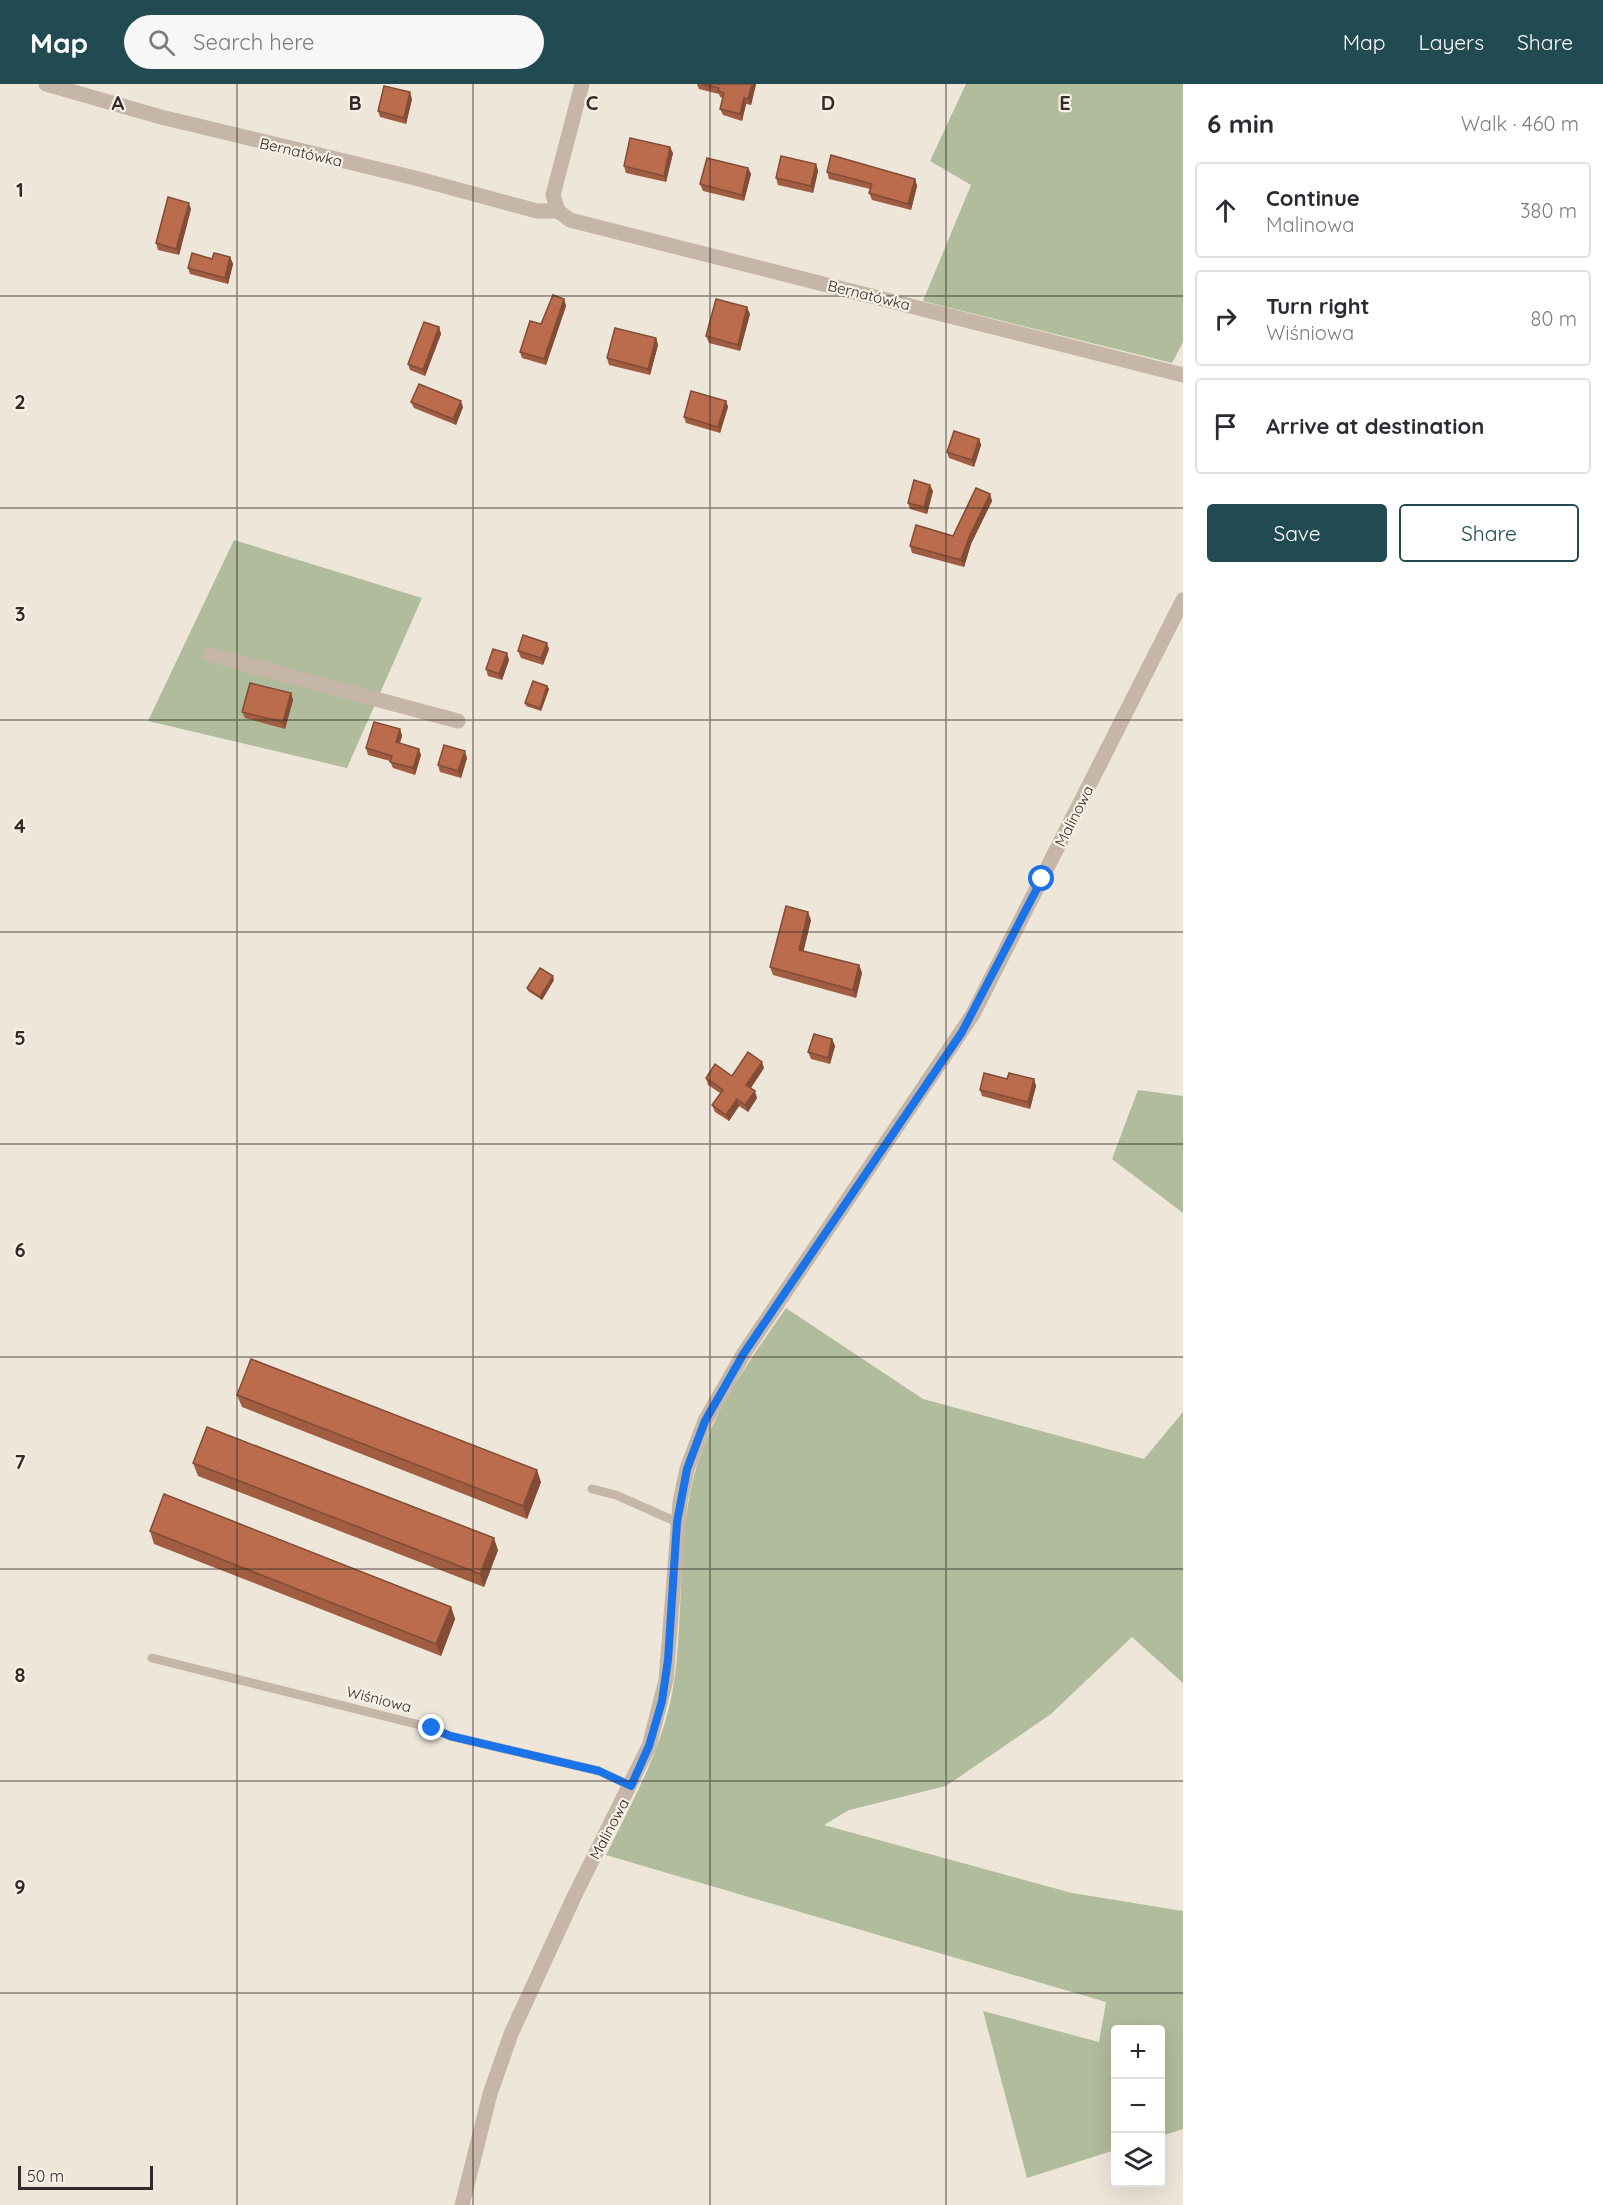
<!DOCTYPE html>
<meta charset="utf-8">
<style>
body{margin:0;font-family:Quicksand,sans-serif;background:#f7f7f7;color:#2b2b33}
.controls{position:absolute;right:18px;bottom:18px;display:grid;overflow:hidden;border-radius:6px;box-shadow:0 6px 24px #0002}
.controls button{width:54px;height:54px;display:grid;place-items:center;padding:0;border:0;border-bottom:2px solid #e1e1e2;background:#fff;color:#2b2b33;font:30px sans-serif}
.scale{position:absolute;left:18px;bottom:15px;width:135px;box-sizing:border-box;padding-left:6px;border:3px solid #332b27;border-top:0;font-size:16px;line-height:21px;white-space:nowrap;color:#332b27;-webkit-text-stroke:4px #f7f0e6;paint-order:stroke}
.stop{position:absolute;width:18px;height:18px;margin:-14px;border:4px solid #1a73e8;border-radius:50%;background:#fff}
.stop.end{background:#1a73e8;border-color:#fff;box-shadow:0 2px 6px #0008}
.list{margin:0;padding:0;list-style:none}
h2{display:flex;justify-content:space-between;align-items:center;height:78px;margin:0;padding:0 24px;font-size:26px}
h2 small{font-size:20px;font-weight:400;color:#7c7c81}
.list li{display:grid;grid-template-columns:39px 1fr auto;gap:18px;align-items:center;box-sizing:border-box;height:96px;margin:0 12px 12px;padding:0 12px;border:2px solid #e1e1e2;border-radius:6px}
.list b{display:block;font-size:22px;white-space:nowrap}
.list p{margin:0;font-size:20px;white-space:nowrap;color:#7c7c81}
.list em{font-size:20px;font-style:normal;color:#7c7c81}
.actions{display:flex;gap:12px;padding:18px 24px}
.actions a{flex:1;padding:14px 0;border:2px solid #214b50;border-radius:6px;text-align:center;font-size:21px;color:#214b50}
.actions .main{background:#214b50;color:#fff}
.icon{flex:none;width:33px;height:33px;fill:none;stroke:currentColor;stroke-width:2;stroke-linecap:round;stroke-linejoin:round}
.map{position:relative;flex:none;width:1183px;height:2121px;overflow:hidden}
header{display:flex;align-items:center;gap:36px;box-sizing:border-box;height:84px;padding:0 30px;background:#214b50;color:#fff}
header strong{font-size:28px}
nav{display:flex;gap:33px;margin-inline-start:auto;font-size:21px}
.search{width:420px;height:54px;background:#f7f7f7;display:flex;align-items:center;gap:15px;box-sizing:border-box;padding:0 21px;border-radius:33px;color:#7c7c81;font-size:22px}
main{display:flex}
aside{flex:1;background:#fff}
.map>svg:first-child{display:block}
</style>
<header>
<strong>Map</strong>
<div class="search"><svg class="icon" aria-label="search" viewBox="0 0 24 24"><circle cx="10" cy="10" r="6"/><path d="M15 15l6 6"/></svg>Search here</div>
<nav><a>Map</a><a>Layers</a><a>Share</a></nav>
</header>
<main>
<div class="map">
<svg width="1183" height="2121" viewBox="0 0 1183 2121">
<rect width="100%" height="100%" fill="#efe6da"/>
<!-- green -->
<g fill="#b0bc9c">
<polygon points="966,0 1183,0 1183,258 1172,279 923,217 971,101 930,77"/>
<polygon points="234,456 422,514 347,684 148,637"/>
<polygon points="1138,1006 1183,1012 1183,1129 1112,1075"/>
<path d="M786,1224L923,1315L1144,1375L1183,1328V1599L1132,1553L1051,1630L946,1702L849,1726L824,1741L1072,1809L1183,1827V2045L1161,2052L1160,1946H1116L1115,2066L1027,2094L983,1927L1099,1958L1106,1918L606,1771C633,1716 665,1660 674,1598C684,1530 677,1445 697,1381C715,1323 752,1273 786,1224Z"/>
</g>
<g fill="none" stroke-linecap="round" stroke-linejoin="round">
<!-- lane -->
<g stroke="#c5b6a7" stroke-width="9">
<polyline points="592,1405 616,1411 677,1438"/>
<polyline points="152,1574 432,1644 450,1652 599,1687 631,1702"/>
</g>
<!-- street -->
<g stroke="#c5b6a7" stroke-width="15">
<polyline points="46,0 161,33 415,94 537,127 558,127"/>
<polyline points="582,0 553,111 558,127 570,136 1183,291"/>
<polyline points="211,571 458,637"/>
<polyline points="462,2121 490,2010 511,1950 573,1815 649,1662 666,1596 680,1418 687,1385 705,1337 744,1269 973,930 1183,516"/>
</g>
</g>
<!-- wall -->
<g fill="#a05d42">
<polygon points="697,0 756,0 751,21 746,20 742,37 723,31 720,25 723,14 720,13 719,10 699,5"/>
<polygon points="412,15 406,40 380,33 378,27"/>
<polygon points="673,69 666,98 626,89 624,82"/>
<polygon points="816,80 818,87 813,109 778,101 776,94"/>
<polygon points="748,84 751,90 744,117 703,107 700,100"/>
<polygon points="827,88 915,95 917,102 911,126 872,116 869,109 870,105 829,95"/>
<polygon points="191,125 179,171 158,166 156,159"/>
<polygon points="230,173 233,180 228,200 190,190 188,184 212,175"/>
<polygon points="564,215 566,222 546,281 522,274 520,268 541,240"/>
<polygon points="750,230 740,267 709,259 706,252"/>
<polygon points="439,243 441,250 425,292 410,286 408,280"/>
<polygon points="656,254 658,261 650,291 609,281 607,274"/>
<polygon points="726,317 728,323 720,349 686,339 684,333"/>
<polygon points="411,318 463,323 456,341 414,324"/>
<polygon points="979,355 981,361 974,383 949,374 947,368"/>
<polygon points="933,407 927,430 910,425 908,419"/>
<polygon points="990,410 992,417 971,460 964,483 912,469 910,462 953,452"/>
<polygon points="549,565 543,581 521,574 518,567"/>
<polygon points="507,569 509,576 502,596 488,592 486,585"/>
<polygon points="547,602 549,605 541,627 526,622 525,619"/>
<polygon points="291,609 293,616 285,645 245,634 242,628"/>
<polygon points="400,645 402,652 400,659 421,671 415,691 393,684 390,677 368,671 366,664"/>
<polygon points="467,674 461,694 440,688 438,681"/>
<polygon points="811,836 803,867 859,881 862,889 856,914 773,891 770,883"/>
<polygon points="554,896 542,916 528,907 527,904"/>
<polygon points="832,955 835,962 830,980 811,975 808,968"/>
<polygon points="764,984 751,1004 757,1014 748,1028 739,1022 729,1037 715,1028 712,1021 720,1009 708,1001 706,994 732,992"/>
<polygon points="1007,995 1034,995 1036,1002 1030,1025 982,1012 980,1006"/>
<polygon points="237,1311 541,1398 527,1435 242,1323"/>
<polygon points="193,1379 498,1466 484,1503 198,1392"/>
<polygon points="150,1447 451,1523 455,1535 441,1572 154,1460"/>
</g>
<!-- shaded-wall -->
<g fill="#824c36">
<polygon points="752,0 756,0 751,21 748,15"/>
<polygon points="410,8 412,15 406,40 404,34"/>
<polygon points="744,14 746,20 742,37 740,30"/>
<polygon points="670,63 673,69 666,98 664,92"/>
<polygon points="816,80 818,87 813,109 811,102"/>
<polygon points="748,84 751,90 744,117 742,111"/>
<polygon points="915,95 917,102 911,126 908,120"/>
<polygon points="189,119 191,125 179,171 176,165"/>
<polygon points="230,173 233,180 228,200 225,194"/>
<polygon points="564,215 566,222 546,281 544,275"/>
<polygon points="747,223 750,230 740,267 738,261"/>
<polygon points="439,243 441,250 425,292 423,286"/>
<polygon points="656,254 658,261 650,291 648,285"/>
<polygon points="461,317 463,323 456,341 453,335"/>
<polygon points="726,317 728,323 720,349 718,343"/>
<polygon points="979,355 981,361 974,383 972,376"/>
<polygon points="930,401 933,407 927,430 924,423"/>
<polygon points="990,410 992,417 971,460 964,483 961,476 969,453"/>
<polygon points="547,559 549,565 543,581 541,574"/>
<polygon points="507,569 509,576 502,596 499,590"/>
<polygon points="547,602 549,605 541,627 540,624"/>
<polygon points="291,609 293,616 285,645 283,638"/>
<polygon points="400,645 402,652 398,664 396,658"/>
<polygon points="419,665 421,671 415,691 413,684"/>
<polygon points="465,667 467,674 461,694 458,687"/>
<polygon points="808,828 811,836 802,874 799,866"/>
<polygon points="859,881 862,889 856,914 853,906"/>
<polygon points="553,892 554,896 542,916 540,913"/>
<polygon points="832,955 835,962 830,980 828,974"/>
<polygon points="762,978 764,984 748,1008 746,1001"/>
<polygon points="1034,995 1036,1002 1030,1025 1028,1018"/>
<polygon points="755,1007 757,1014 748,1028 745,1021"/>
<polygon points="737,1015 739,1022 729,1037 726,1031"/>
<polygon points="537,1386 541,1398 527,1435 523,1422"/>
<polygon points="494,1454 498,1466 484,1503 480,1490"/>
<polygon points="451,1523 455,1535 441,1572 436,1560"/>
</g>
<!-- building -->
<g fill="#ba6c4d" stroke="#824c36" stroke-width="1.5">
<polygon points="702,0 752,0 748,15 744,14 740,30 720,25 724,9 718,7 719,4"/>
<polygon points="384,2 410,8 404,34 378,27"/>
<polygon points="630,54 670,63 664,92 624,82"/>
<polygon points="831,71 915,95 908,120 869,109 872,100 827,88"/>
<polygon points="781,72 816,80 811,102 776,94"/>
<polygon points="707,74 748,84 742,111 700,100"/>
<polygon points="168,113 189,119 176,165 156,159"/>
<polygon points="192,169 212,175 214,169 230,173 225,194 188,184"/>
<polygon points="553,211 564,215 544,275 520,268 530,237 541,240"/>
<polygon points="716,215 747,223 738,261 706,252"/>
<polygon points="424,238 439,243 423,286 408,280"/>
<polygon points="615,244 656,254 648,285 607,274"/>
<polygon points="419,300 461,317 453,335 411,318"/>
<polygon points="691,307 726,317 718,343 684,333"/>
<polygon points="954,347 979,355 972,376 947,368"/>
<polygon points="914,396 930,401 924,423 908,419"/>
<polygon points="976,404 990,410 969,453 961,476 910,462 916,441 953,452"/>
<polygon points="523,551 547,559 541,574 518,567"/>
<polygon points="493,565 507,569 499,590 486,585"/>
<polygon points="533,597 547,602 540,624 525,619"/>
<polygon points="250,599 291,609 283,638 242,628"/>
<polygon points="374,638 400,645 396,658 419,665 413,684 390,678 392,672 366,664"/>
<polygon points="444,661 465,667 458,687 438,681"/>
<polygon points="786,822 808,828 799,866 859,881 853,906 770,883"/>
<polygon points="540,884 553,892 540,913 527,904"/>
<polygon points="814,950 832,955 828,974 808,968"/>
<polygon points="748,968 762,978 746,1001 755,1007 745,1021 737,1015 726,1031 712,1021 723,1006 706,994 715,980 732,992"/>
<polygon points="984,989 1007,995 1009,989 1034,995 1028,1018 980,1006"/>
<polygon points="251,1275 537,1386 523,1422 237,1311"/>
<polygon points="207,1343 494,1454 480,1490 193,1379"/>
<polygon points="164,1410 451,1523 436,1560 150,1447"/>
</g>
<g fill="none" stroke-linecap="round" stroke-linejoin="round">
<!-- route -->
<polyline stroke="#1a73e8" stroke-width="8" points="432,1644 450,1652 599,1687 631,1702 649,1662 662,1617 668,1576 677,1438 687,1385 705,1337 744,1269 962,948 1042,795"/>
</g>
<!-- grid -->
<path fill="none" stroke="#332b27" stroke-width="1.5" stroke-opacity="0.55" d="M237,0V2121M473,0V2121M710,0V2121M946,0V2121M0,212H1183M0,424H1183M0,636H1183M0,848H1183M0,1060H1183M0,1273H1183M0,1485H1183M0,1697H1183M0,1909H1183"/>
<g text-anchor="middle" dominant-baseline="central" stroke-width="4.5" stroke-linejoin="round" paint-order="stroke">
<!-- street labels -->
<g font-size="15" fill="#332b27" stroke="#f7f0e6">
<text transform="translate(301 68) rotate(13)">Bernatówka</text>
<text transform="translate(869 211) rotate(14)">Bernatówka</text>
<text transform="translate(1074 732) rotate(-63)">Malinowa</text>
<text transform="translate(379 1615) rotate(14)">Wiśniowa</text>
<text transform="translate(609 1745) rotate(-62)">Malinowa</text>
</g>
</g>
<g font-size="20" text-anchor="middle" font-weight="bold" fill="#332b27" stroke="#f7f0e6" stroke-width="4.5" stroke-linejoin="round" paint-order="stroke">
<text x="118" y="26">A</text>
<text x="355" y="26">B</text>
<text x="592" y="26">C</text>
<text x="828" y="26">D</text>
<text x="1065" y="26">E</text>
<text x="20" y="113">1</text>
<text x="20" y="325">2</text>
<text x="20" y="537">3</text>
<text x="20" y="749">4</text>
<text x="20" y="961">5</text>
<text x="20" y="1173">6</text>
<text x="20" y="1385">7</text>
<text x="20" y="1598">8</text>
<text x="20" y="1810">9</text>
</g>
</svg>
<div class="controls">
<button>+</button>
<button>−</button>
<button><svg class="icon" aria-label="layers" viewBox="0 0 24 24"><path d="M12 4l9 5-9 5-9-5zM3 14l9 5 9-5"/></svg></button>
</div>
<div class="scale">50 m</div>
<div class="stop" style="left:1042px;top:795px"></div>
<div class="stop end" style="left:432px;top:1644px"></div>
</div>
<aside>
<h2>6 min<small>Walk · 460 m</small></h2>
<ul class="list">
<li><svg class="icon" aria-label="ahead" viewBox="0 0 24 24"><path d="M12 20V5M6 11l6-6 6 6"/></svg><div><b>Continue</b><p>Malinowa</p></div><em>380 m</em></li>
<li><svg class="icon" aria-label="right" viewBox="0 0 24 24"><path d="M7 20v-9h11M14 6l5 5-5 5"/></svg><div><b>Turn right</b><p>Wiśniowa</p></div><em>80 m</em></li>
<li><svg class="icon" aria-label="arrive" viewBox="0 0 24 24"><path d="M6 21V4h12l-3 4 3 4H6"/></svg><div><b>Arrive at destination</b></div></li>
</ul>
<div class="actions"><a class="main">Save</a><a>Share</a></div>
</aside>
</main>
